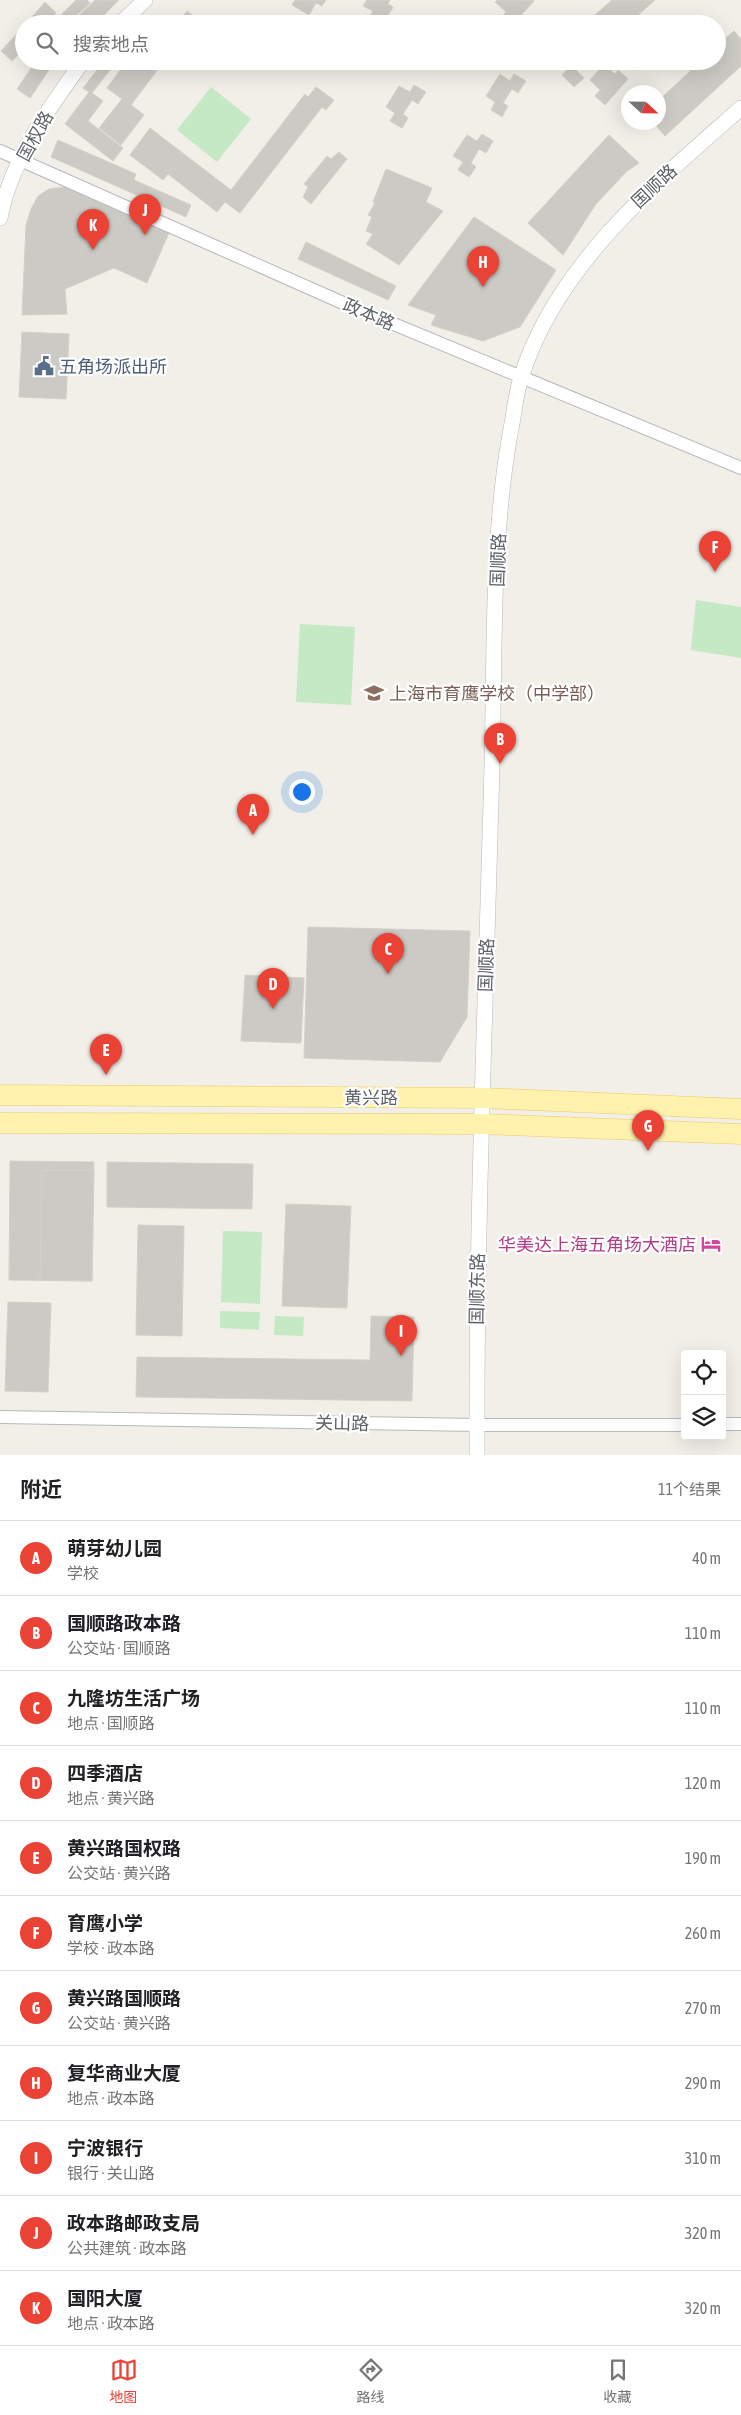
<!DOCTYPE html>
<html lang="zh">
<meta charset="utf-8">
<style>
body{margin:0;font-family:"Asap Condensed","Noto Sans SC",sans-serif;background:#f6f6f6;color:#202124}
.controls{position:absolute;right:15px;bottom:15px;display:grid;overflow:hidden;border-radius:5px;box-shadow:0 5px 20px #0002}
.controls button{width:45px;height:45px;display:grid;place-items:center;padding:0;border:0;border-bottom:1px solid #e0e0e0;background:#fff;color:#202124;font:25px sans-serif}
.compass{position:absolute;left:621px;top:85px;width:45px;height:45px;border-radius:50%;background:#fff;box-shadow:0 5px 20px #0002;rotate:112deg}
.you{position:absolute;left:301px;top:791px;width:18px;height:18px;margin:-12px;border:4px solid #fff;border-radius:50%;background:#1a73e8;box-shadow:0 0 0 8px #1a73e833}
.badge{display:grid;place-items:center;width:32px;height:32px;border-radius:50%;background:#ea4335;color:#fff;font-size:16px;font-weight:700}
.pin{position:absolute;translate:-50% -41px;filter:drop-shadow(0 1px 2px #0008)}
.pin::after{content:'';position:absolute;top:26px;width:18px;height:15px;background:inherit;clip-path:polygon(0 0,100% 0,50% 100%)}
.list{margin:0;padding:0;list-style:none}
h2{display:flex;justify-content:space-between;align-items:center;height:65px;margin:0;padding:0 20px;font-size:21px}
h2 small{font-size:16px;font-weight:400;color:#757577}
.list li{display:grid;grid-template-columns:32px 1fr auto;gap:15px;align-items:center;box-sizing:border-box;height:75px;padding:0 20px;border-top:1px solid #e0e0e0}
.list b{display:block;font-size:19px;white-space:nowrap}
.list p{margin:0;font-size:16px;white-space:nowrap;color:#757577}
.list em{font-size:16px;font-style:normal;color:#757577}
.icon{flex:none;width:28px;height:28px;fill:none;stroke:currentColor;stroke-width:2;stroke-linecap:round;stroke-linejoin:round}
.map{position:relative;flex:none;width:741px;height:1455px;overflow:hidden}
.search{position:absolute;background:#fff;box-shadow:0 5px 20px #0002;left:15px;right:15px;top:15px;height:55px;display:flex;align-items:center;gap:12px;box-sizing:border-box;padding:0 18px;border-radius:28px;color:#757577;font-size:19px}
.sheet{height:890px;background:#fff}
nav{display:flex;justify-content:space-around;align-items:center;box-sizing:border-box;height:70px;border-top:1px solid #e0e0e0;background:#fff;font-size:14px;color:#757577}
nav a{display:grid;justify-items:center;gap:2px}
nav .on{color:#ea4335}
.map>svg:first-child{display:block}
</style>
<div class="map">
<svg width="741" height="1455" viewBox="0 0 741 1455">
<rect width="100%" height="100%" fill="#f1efe8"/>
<!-- green -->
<g fill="#c5e8c5">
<polygon points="211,87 251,119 217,162 177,130"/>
<polygon points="696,600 741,607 741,658 691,650"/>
<polygon points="300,624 355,627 351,705 296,702"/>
<polygon points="223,1231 262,1232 260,1304 221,1302"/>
<polygon points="220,1311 260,1312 259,1330 220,1328"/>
<polygon points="275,1316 304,1317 303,1336 274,1335"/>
</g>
<!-- building -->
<g fill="#cccac5" stroke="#d6d1c6">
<polygon points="76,0 87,0 90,3 67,24 60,16"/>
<polygon points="95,0 119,0 95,24 76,24 73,21"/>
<polygon points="295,0 326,0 322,6 316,3 309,15 292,5"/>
<polygon points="367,0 390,0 388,4 393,7 383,24 352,24 356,16 366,22 373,11 363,6"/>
<polygon points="497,0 533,0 534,1 513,24 507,24 501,18 506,12 495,2"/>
<polygon points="612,0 655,0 628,24 590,24 588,21"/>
<polygon points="45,2 56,13 46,24 26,24"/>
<polygon points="187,11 203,24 177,24"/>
<polygon points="24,26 24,48 12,61 1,51"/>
<polygon points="734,31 741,39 741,66 665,136 653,122 658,122 658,101 701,61 717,61 717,46"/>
<polygon points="36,61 55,61 30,98 17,89"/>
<polygon points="104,61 116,62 92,93 103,101 88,121 123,148 113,161 65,124 89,92 83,88"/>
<polygon points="127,61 164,61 131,105 144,115 121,145 99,128 122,99 107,88"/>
<polygon points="549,61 562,61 556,68"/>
<polygon points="604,64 615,74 618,70 628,79 605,105 595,96 600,90 590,80"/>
<polygon points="571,65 584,78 574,87 562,75"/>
<polygon points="500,74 510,81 514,74 526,81 518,93 512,89 503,103 508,106 502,117 491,110 495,102 486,96"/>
<polygon points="414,85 426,92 418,104 412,100 403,114 408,118 402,128 390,121 395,113 386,107 399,86 410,92"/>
<polygon points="316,87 334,100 326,110 322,107 240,213 225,202 217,212 168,174 163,180 130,155 150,128 231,190 305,94 308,97"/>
<polygon points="482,134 493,141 486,153 479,149 471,163 476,167 469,177 458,170 463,162 453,156 467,135 477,141"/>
<polygon points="609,135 639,163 627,171 596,204 563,255 528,223"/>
<polygon points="58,140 136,174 134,180 191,205 186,217 51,157"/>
<polygon points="339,152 347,159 311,204 303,197 308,187 304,184 327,156 331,159"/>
<polygon points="386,169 432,188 426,202 443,211 399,265 366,244 373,234 366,231 372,217 368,215 375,203 373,202"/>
<polygon points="64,187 169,233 147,283 114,268 65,289 67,314 22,315 26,225 31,209 38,196 49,189"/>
<polygon points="474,217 556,270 520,327 483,341 431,325 436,315 408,305"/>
<polygon points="306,242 396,286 388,300 298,259"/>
<polygon points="22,332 69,334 66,399 19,397"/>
<polygon points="308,927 470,931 467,1017 440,1062 304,1058"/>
<polygon points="245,975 304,978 301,1043 241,1041"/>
<polygon points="10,1161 94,1162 92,1281 9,1280"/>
<polygon points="107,1162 253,1164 252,1209 107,1207"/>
<polygon points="42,1170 94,1170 92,1281 40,1280"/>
<polygon points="286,1204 351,1206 347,1308 282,1306"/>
<polygon points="138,1225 184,1226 182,1336 136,1335"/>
<polygon points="8,1302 51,1303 48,1392 5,1391"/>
<polygon points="371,1316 414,1317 412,1401 136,1397 137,1357 370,1360"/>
</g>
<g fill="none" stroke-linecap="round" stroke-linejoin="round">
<defs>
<g id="minor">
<polyline points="0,151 343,303 741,468"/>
<polyline points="0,1417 477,1425 685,1425"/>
<polyline points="722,1424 741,1424"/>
</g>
<g id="tertiary">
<polyline points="120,24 145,0"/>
<path d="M0,218C11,160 49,108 83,61"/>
<path d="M477,1455C476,1225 486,995 492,764C495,655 491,542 510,434C514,416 515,396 521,378C555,266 657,182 741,108"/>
</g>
<g id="primary">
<polyline points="0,1095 482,1098 741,1109"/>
<polyline points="0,1123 482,1124 741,1134"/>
</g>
</defs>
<!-- minor casing -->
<use href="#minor" stroke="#b5b8bc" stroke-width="14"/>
<!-- tertiary casing -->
<use href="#tertiary" stroke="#b5b8bc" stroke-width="16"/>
<!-- primary casing -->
<use href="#primary" stroke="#f2c960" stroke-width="21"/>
<!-- minor -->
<use href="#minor" stroke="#fff" stroke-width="12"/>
<!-- tertiary -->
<use href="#tertiary" stroke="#fff" stroke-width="15"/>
<!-- primary -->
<use href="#primary" stroke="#fff2af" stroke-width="20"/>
</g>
<!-- icons -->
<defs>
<symbol id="civic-bare" viewBox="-9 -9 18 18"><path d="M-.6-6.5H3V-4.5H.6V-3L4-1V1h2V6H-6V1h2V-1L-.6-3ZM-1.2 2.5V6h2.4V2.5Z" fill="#5c6f8a" stroke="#fff" stroke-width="2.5" paint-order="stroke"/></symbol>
<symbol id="school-bare" viewBox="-9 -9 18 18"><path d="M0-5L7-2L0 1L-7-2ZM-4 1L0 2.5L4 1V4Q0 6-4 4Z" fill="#8d6e63" stroke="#fff" stroke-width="2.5" paint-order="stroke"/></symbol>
<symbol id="hotel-bare" viewBox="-9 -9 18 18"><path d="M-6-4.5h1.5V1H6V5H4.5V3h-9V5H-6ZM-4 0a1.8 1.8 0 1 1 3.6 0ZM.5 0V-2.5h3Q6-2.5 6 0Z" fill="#d1479c" stroke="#fff" stroke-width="2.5" paint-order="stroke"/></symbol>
</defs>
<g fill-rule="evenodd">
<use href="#civic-bare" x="30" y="352" width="28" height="28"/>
<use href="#school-bare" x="360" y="679" width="28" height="28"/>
<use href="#hotel-bare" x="697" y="1230" width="28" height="28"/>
</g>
<g text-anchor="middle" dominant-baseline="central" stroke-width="4.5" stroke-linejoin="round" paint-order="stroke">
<!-- street labels -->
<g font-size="18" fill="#5f6368" stroke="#fff">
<text transform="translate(35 136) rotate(-61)">国权路</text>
<text transform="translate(654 186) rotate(-43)">国顺路</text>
<text transform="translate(369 314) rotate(23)">政本路</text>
<text transform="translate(498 560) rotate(-88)">国顺路</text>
<text transform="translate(486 965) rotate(-88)">国顺路</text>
<text x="371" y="1097">黄兴路</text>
<text transform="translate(477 1289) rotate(-89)">国顺东路</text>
<text transform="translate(342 1423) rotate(1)">关山路</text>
</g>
<!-- service labels -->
<g font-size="18" fill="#4e5e75" stroke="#fff" text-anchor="start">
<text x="59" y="366">五角场派出所</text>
</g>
<!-- education labels -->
<g font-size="18" fill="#785e54" stroke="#fff" text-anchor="start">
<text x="389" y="693">上海市育鹰学校（中学部）</text>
</g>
<!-- hotel labels -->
<g font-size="18" fill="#b23c85" stroke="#fff" text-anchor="end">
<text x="696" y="1244">华美达上海五角场大酒店</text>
</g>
</g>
</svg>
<div class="controls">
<button><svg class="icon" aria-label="locate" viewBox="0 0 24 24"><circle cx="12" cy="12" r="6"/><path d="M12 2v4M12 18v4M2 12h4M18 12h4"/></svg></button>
<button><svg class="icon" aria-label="layers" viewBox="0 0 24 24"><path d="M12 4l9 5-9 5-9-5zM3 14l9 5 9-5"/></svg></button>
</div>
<svg class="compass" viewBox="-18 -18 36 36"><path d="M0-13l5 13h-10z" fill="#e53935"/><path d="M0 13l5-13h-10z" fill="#757577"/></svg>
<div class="you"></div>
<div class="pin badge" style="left:253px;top:835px">A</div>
<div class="pin badge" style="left:500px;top:764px">B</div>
<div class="pin badge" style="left:388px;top:974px">C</div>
<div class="pin badge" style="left:273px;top:1009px">D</div>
<div class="pin badge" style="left:106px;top:1075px">E</div>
<div class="pin badge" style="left:715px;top:572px">F</div>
<div class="pin badge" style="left:648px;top:1151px">G</div>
<div class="pin badge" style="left:483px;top:287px">H</div>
<div class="pin badge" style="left:401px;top:1356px">I</div>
<div class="pin badge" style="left:145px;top:235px">J</div>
<div class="pin badge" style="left:93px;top:250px">K</div>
<div class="search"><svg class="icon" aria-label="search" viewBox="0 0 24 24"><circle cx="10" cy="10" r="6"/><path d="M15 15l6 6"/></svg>搜索地点</div>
</div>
<section class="sheet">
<h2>附近<small>11个结果</small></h2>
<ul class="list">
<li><span class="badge">A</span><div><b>萌芽幼儿园</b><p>学校</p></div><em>40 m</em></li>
<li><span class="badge">B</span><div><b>国顺路政本路</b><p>公交站 · 国顺路</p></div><em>110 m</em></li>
<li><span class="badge">C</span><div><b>九隆坊生活广场</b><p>地点 · 国顺路</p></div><em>110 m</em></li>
<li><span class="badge">D</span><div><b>四季酒店</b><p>地点 · 黄兴路</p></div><em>120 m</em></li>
<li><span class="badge">E</span><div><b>黄兴路国权路</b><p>公交站 · 黄兴路</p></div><em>190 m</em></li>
<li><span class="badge">F</span><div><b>育鹰小学</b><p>学校 · 政本路</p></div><em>260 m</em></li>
<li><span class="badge">G</span><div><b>黄兴路国顺路</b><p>公交站 · 黄兴路</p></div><em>270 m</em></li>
<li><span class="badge">H</span><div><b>复华商业大厦</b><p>地点 · 政本路</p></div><em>290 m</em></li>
<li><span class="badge">I</span><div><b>宁波银行</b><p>银行 · 关山路</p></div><em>310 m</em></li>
<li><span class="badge">J</span><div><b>政本路邮政支局</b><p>公共建筑 · 政本路</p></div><em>320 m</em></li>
<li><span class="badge">K</span><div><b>国阳大厦</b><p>地点 · 政本路</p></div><em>320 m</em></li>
</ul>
</section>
<nav>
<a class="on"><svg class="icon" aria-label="map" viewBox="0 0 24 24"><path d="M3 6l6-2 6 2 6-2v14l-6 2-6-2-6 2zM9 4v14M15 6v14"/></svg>地图</a>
<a><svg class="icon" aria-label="directions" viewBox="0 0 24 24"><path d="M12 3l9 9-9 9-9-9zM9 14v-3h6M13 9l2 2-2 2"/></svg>路线</a>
<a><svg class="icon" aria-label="saved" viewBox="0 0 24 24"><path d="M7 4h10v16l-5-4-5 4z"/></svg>收藏</a>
</nav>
